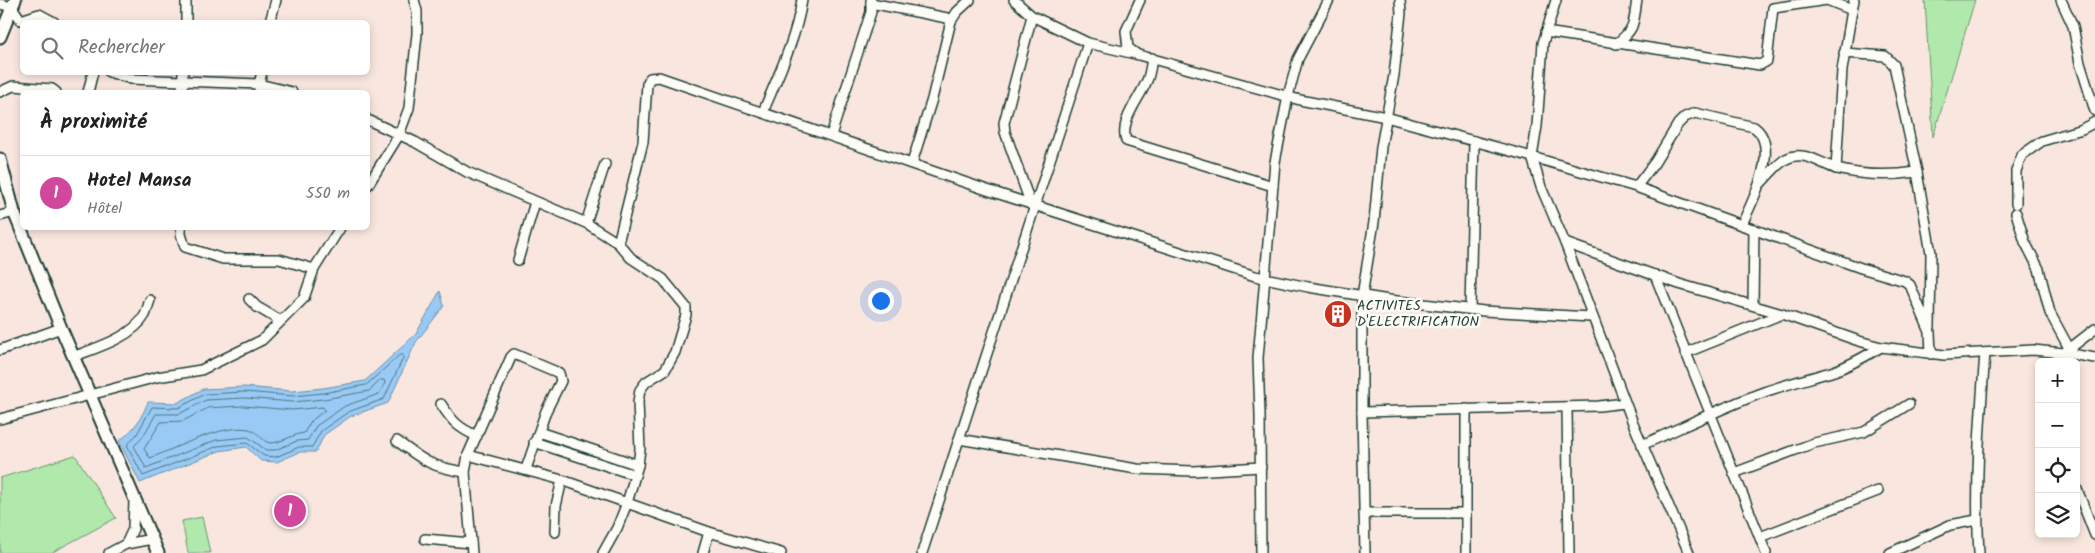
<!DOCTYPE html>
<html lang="fr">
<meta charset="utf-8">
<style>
body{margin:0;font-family:Kalam,sans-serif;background:#f2f2f2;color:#222}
.controls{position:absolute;right:15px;bottom:15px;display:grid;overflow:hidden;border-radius:8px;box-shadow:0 2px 8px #0003}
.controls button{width:45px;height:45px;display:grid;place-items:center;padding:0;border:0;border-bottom:1px solid #e0e0e0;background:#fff;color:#222;font:25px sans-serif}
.you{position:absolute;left:880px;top:300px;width:18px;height:18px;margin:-12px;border:4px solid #fff;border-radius:50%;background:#1a73e8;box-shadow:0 0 0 8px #1a73e833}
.badge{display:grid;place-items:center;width:32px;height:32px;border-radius:50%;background:#b45309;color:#fff;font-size:16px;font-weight:700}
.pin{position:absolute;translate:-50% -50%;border:2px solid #fff;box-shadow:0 1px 5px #0006}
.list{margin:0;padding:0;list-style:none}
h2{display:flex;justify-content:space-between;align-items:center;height:65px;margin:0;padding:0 20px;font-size:21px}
h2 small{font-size:16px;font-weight:400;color:#767676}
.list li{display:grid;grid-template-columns:32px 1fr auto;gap:15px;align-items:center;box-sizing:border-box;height:75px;padding:0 20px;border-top:1px solid #e0e0e0}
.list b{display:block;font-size:19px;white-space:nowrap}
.list p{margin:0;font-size:16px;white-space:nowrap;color:#767676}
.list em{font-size:16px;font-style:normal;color:#767676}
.icon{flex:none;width:28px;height:28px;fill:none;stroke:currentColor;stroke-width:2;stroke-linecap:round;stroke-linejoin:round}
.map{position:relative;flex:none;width:2095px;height:553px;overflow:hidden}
.search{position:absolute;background:#fff;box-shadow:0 2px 8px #0003;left:20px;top:20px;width:350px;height:55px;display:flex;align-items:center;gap:12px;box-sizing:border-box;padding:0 18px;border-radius:8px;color:#767676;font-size:19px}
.panel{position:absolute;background:#fff;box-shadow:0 2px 8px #0003;left:20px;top:90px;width:350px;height:140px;border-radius:8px}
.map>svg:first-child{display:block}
</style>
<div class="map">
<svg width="2095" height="553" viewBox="0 0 2095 553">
<rect width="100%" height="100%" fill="#f9e7df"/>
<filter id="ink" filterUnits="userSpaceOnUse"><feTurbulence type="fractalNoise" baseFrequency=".02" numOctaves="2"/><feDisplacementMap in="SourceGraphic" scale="10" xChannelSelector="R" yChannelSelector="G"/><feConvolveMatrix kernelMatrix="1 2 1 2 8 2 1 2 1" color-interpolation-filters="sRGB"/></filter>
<g filter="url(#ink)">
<!-- green -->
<g fill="#b1e9ac" stroke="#689370">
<polygon points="1925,0 1975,0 1933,137"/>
<polygon points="75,455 116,518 51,553 0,553 0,478"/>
<polygon points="202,517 210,553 188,553 182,521"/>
</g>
<!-- water -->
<path fill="#99caf5" stroke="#6892a8" d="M440,291L444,306L416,342L388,403L351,416L324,435L316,452H300L277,462L261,461L246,447L219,451L140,483L119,441C134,430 141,419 148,402L177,403L203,389L244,387L292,391L323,388L365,381L416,334Z"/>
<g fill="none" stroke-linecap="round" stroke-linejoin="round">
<!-- shore -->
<g stroke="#507581" stroke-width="1">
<polygon points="400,355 403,355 403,358 384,399 348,412 321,431 312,447 299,447 276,457 264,456 247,443 218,446 143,476 127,445 137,434 152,407 178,408 205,394 244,392 293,396 323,393 366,385"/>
<polygon points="381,380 384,380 385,383 379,394 345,406 316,426 308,440 297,441 275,450 266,450 248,437 216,440 146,468 134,446 142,438 156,414 179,414 206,400 244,398 293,402 324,399 369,391"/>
<path d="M244,406L292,410L323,407L325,410L311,421L304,433C293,434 281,443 271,443C263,443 258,431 249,429C221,424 177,448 150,458L144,449L161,422L183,421L208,408Z"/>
</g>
<defs>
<g id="street">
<polyline points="1014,0 1032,16 1088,43 1135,54 1300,100 1386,117 1532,157 1541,187 1565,243 1633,423 1689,553"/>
<polyline points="1556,0 1543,43 1537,126 1532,157 1636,187 1861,268 1905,281 1910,285 1930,332 1931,354"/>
<polyline points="2061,0 2073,26 2080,63 2095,111"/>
<polyline points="871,3 947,18 951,21"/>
<polyline points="0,4 12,7 21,20 39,14 54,22"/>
<polyline points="1852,10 1854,0"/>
<polyline points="186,22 186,0"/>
<polyline points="270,22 276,0"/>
<polyline points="1546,32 1760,65 1767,61 1773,8 1827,0 1852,10 1842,70 1836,169"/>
<path d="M1616,44C1636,28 1633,24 1637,0"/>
<polyline points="1135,53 1128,48 1126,31 1140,0"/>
<polyline points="1844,53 1885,56 1894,65 1917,172 1931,253 1930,327"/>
<path d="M1152,58C1151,65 1150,72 1148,78C1141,98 1119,119 1126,141L1273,186"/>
<polyline points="109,72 131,79 259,84 262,72"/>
<polyline points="0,92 13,86 52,89 56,92"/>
<polyline points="88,92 93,72"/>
<polyline points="182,92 183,72"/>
<polyline points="259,92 259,84 292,92"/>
<path d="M763,112C778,76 796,39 802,0"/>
<polyline points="368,120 415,142 467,172 586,223 618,243 643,142 647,84 650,78 659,77 987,190 1255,276 1308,287 1389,300 1484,311 1591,317"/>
<polyline points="831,135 871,12 871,0"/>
<polyline points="912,163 932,99 951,21 957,12 970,0"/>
<path d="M1761,183C1768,176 1777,164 1786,159C1803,149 1821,164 1837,169C1864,176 1890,176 1917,172"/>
<polyline points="368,185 399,135 409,108 417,34 417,11 414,0"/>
<path d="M1636,187L1655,162L1678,124L1685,117L1695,113L1754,127C1781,146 1753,201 1742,224"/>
<polyline points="2016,204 2016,171 2022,155 2042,141 2082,129 2095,122"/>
<polyline points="1031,205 1005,132 1004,123 1032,16"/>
<polyline points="2016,213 2025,242 2039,269 2050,313 2069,348"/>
<polyline points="0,216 14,212"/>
<polyline points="586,223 605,164"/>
<polyline points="1565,243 1679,284 1782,314 1859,341 1881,347 1944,355 2033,350 2064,353 2095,329"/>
<polyline points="518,260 535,202"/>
<polyline points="314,269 340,228"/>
<polyline points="1655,275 1766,553"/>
<polyline points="249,299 257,307 281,321"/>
<polyline points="1753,305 1754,229"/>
<polyline points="1470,309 1474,141"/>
<polyline points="0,350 61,328"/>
<polyline points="1685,353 1782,314"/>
<path d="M75,356C96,348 133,337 145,315C147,311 148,305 150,300"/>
<polyline points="2064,362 2064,353 2095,358"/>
<path d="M441,404C452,421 458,428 477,436"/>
<polyline points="1567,407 1569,553"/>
<polyline points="1466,409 1466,553"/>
<polyline points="1362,412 1599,406 1625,403"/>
<polyline points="0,419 157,377 201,370 262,340 304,298 314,269 279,259 223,259 185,247 181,234 181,228"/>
<polyline points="539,432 638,465"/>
<polyline points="959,439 1137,469 1193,471 1261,467"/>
<path d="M397,441C424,461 431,467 465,472"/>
<polyline points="534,442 635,475"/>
<path d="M1642,445C1683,427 1723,407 1764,392C1787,384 1811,378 1834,371C1851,365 1866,356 1881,347"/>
<polyline points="468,455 562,480 627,503 638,465 640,449 638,402 640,390 646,382 665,370 675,352 686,315 686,307 663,279 631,258 618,243"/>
<polyline points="1734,473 1814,443 1864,432 1909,404"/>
<polyline points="2076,487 2095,535"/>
<polyline points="1364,513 1466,513"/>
<polyline points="555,532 556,506 562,480"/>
<polyline points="1760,537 1878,491"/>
<polyline points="425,539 471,543"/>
<polyline points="126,544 133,529 134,501"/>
<polyline points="109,553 126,544 152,539"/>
<polyline points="472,553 465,472 468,455 511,357 514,354 559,373 561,381 546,411 526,469"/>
<polyline points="603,553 617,528 627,503 709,532 781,553"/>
<polyline points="703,553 709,532"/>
<polyline points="922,553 1088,43"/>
<polyline points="1261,553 1260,415 1258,358 1275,162 1288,96 1298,59 1329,0"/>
<polyline points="1365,553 1362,412 1362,296 1374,222 1381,147 1394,75 1401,13 1400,0"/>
<polyline points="1890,553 1950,525 1977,520"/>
<path d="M1979,553C1975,486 1980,420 1985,353"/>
</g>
<g id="secondary">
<polyline points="0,37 15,0"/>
<polyline points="0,159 14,212 61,328 158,553"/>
</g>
</defs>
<!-- street casing -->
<use href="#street" stroke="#1f3d34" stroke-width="12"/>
<!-- secondary casing -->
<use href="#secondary" stroke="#1f3d34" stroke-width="15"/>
<!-- street -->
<use href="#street" stroke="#fdfcf7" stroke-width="9"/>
<!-- secondary -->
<use href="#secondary" stroke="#fdfcf7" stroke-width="11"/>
</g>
</g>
<!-- icons -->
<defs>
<symbol id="building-disc" viewBox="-11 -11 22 22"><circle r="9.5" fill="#c8321e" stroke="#fdfcf7"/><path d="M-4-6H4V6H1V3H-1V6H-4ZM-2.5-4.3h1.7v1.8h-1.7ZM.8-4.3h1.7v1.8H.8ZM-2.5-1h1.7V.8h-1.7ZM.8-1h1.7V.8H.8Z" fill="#fff"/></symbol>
</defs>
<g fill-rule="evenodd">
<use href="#building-disc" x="1322" y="298" width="32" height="32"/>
</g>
<g text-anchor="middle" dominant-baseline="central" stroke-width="5" stroke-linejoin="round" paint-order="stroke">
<!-- poi labels -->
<g font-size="14" fill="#1f3d34" stroke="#fdfcf7" text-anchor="start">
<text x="1357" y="306">ACTIVITES<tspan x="1357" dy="16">D'ELECTRIFICATION</tspan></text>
</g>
</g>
</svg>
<div class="controls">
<button>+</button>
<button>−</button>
<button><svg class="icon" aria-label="locate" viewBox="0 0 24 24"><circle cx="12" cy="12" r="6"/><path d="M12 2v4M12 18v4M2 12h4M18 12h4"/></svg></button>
<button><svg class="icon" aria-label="layers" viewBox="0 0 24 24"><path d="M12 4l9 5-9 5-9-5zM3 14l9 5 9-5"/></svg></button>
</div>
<div class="you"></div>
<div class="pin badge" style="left:290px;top:511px;background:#d1479c">1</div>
<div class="search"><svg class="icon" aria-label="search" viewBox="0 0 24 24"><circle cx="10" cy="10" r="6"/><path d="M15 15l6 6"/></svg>Rechercher</div>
<section class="panel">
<h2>À proximité<small></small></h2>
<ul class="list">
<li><span class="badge" style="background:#d1479c">1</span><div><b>Hotel Mansa</b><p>Hôtel</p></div><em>550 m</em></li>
</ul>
</section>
</div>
